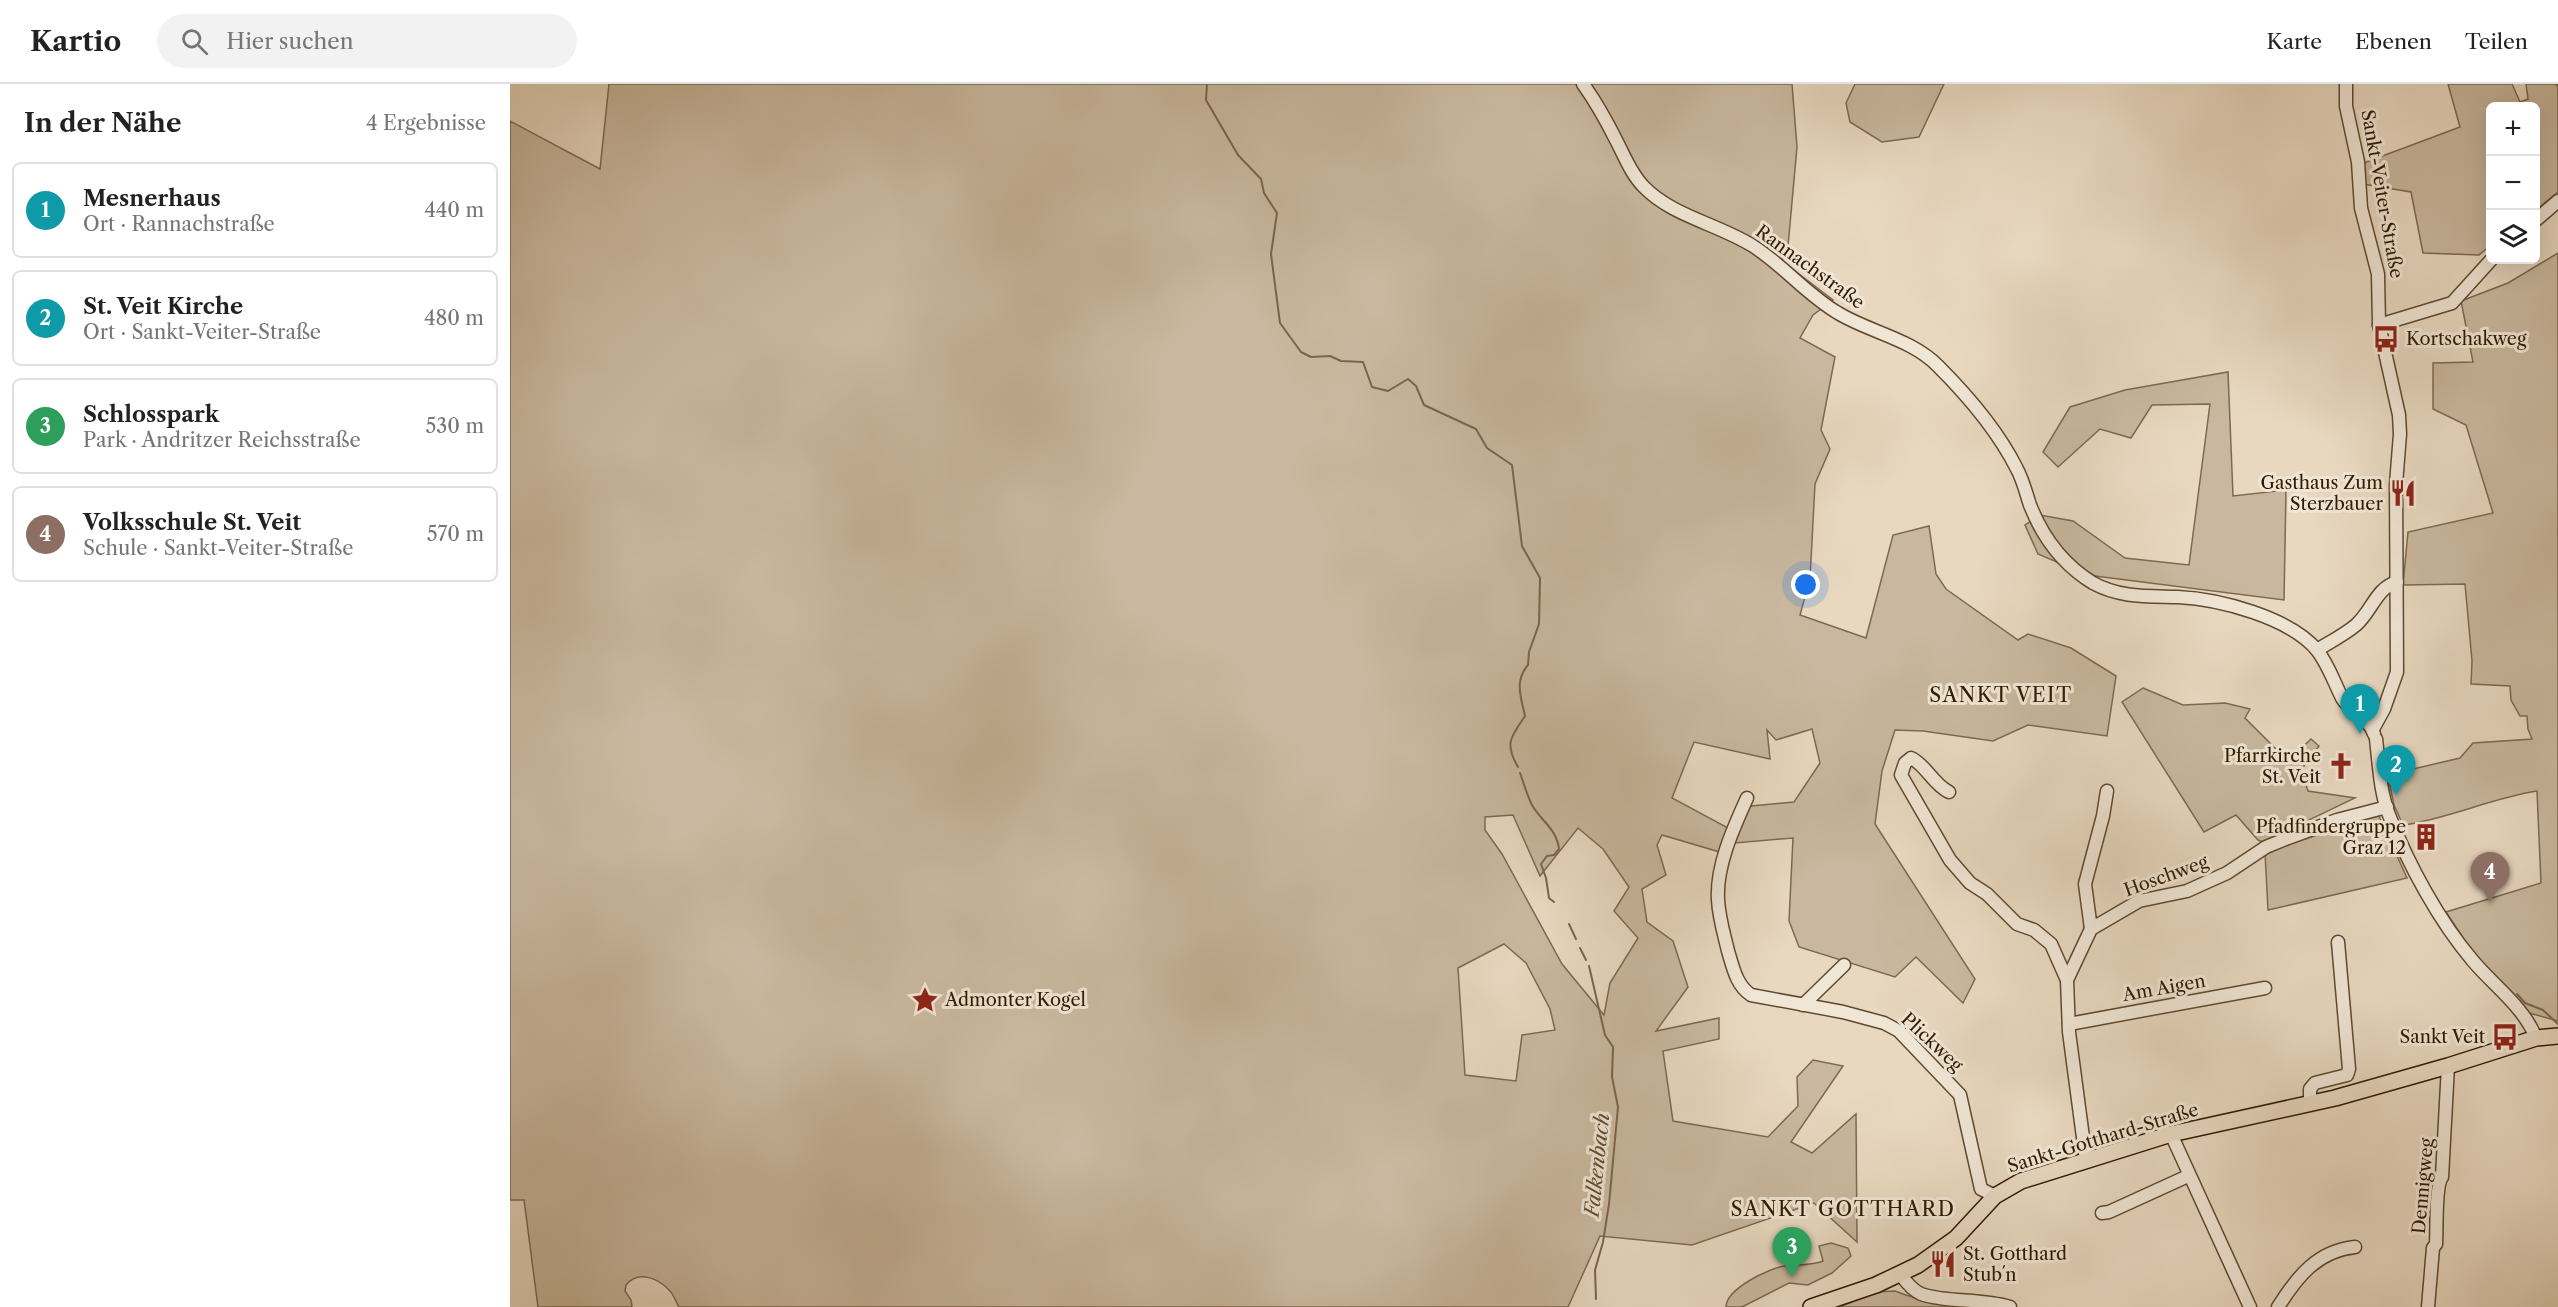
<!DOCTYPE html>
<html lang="de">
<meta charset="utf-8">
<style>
body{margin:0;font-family:"Libre Caslon Text",serif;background:#f2f2f2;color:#222}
.controls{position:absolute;right:18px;top:18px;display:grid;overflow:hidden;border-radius:9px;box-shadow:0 6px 24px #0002}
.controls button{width:54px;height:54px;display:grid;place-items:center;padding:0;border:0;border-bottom:2px solid #e0e0e0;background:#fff;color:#222;font:30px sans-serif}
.you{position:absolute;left:1296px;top:501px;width:21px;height:21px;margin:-15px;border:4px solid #fff;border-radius:50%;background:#1a73e8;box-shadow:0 0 0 9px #1a73e833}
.badge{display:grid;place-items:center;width:39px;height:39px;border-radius:50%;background:#0f766e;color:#fff;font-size:20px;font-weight:700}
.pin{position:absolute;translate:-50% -50px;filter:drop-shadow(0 2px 3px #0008)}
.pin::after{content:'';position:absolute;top:32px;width:21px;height:18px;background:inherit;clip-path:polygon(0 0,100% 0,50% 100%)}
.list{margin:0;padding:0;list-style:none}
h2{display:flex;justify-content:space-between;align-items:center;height:78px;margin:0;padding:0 24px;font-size:26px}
h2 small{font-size:20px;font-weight:400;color:#767676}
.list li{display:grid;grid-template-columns:39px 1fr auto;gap:18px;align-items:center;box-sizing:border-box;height:96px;margin:0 12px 12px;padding:0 12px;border:2px solid #e0e0e0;border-radius:9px}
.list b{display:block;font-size:22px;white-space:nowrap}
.list p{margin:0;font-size:20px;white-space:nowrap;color:#767676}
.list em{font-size:20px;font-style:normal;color:#767676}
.icon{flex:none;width:33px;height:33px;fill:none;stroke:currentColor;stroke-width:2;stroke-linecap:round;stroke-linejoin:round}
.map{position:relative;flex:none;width:2048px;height:1223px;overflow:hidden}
header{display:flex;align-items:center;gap:36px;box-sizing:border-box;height:84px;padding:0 30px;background:#fff;border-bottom:2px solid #e0e0e0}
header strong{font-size:28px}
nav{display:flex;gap:33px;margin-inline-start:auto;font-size:21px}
.search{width:420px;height:54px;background:#f2f2f2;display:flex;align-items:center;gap:15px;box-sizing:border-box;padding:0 21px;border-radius:33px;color:#767676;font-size:22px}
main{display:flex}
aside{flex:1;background:#fff}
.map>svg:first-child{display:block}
</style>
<header>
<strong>Kartio</strong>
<div class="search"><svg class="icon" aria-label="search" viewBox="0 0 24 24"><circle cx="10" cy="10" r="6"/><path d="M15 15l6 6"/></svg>Hier suchen</div>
<nav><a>Karte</a><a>Ebenen</a><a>Teilen</a></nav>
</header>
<main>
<aside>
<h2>In der Nähe<small>4 Ergebnisse</small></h2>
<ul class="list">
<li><span class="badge" style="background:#0f9aa8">1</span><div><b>Mesnerhaus</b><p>Ort · Rannachstraße</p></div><em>440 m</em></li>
<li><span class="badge" style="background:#0f9aa8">2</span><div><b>St. Veit Kirche</b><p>Ort · Sankt-Veiter-Straße</p></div><em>480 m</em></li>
<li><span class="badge" style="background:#2e9e5b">3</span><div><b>Schlosspark</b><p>Park · Andritzer Reichsstraße</p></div><em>530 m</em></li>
<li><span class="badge" style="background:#8d6e63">4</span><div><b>Volksschule St. Veit</b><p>Schule · Sankt-Veiter-Straße</p></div><em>570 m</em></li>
</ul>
</aside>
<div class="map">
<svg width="2048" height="1223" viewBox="0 0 2048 1223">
<rect width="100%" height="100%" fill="#e8d8c0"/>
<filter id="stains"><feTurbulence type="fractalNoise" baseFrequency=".00333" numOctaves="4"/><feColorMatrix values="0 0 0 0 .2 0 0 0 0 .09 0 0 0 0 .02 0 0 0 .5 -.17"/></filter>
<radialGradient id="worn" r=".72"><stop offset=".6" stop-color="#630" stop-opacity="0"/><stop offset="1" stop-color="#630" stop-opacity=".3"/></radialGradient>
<!-- green -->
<g fill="#c9b89f" stroke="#7d6950" stroke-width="1.5" fill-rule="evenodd">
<path d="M99,0H1282L1287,63L1278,162L1272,177L1323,216L1303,231L1290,254L1325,273L1311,346L1320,365L1305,400L1300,495L1290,531L1356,554L1383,451L1419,442L1426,490L1436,505L1508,556L1518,550L1561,564L1606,592L1597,652L1518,641L1483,657L1413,647L1385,646L1372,687L1365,740L1465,895L1453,919L1406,873L1385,893L1289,863L1279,837L1283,754L1225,759L1233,731L1241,722L1284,718L1310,679L1302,645L1266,656L1257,646L1260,675L1184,658L1162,714L1220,745L1213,769L1152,751L1147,761L1156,791L1132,805L1137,838L1163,857L1178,903L1146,947L1209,934V955L1153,967L1163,1037L1258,1053L1288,1022L1287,993L1303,976L1333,982L1281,1058L1302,1069L1346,1030L1347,1158L1304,1119L1182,1161L1090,1152L1058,1223H169C166,1218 163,1209 159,1206C148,1194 128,1186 116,1201L115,1207L121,1216L122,1223H28L14,1116H0V37L90,85ZM1003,731L1030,792L1068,744L1093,765L1119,803L1104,827L1128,854L1100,899L1094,931L1052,880L992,770L975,746V733ZM994,860L1016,879L1040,925L1045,946L1012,951L1006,997L955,991L948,884Z"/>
<polygon points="1345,0 1434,0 1409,53 1372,58 1340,38 1336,19"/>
<polygon points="1938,0 2002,0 2010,18 2018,15 2016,0 2048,0 2048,108 2026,126 2026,22 1980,22 1980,162 1969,171 1913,169 1901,108 1853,100 1851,80 1950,43"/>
<path d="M2048,169V937L2019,929L1959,863L1936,828L2031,799L2027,707C1981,714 1938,735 1893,741L1884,721L1878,693L1886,689L1950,674L1963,659L2022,655L2018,645L2017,632H2010L2001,616L2000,602L1961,600L1962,577L1955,500L1893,501L1898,448L1983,429L1956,341L1923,325V279L1963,278L1951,217L1998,199Z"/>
<polygon points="1718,288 1723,412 1776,406 1774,516 1577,491 1528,470 1515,441 1530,431 1563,437 1615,474 1679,481 1700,320 1642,321 1621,354 1590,345 1548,383 1533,368 1560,323 1615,306"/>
<polygon points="1633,604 1673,621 1715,619 1740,625 1735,634 1778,677 1801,655 1809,662 1791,686 1798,707 1845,714 1753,758 1748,756 1726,731 1694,748 1612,618"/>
<polygon points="1868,730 1897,794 1758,826 1755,769"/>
<path d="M1321,1159L1338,1164L1341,1172L1322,1189L1298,1201L1279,1199L1232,1223H1216C1216,1205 1259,1184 1275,1182C1289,1180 1300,1182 1313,1177L1309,1162Z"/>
<path d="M1385,1207C1417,1220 1447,1221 1481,1223H1330L1366,1208Z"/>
</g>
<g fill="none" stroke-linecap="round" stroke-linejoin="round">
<!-- stream -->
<g stroke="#7a654c" stroke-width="2">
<path d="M697,0L696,16L728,71L751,95L754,109L767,129L761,170L770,239L791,268L801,273L820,272L831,277L853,278L862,303L878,307L898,295L906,302L914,321L966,345L977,364L1002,381L1012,462L1030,494L1029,540L1019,568L1018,581C1004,597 1011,613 1015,632C1001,653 994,659 1008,683"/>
<polyline points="2046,0 2048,2"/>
<path d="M1010,689C1014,700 1017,711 1022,721C1031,737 1047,745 1049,765L1044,771L1037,772L1031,780L1036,794L1039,814L1044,818"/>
<polyline points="1059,840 1066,855"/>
<polyline points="1070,864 1076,876"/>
<polyline points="1079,882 1095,951 1103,963 1102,993 1108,1023 1099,1120 1093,1158 1085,1186 1086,1215"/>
<polyline points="2007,910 2015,919 2033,926 2048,940"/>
</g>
<defs>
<g id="minor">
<path d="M1073,0C1086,18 1096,36 1106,56C1114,71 1121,90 1134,103C1162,132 1208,140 1243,162C1273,181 1297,211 1328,229C1359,248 1402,255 1428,282C1458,312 1488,347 1507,385C1513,396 1516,409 1520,421C1533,454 1552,480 1583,499C1610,514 1638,512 1668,513C1709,515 1779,533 1807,566C1818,580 1824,598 1832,614C1840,628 1859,634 1864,650"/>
<polyline points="1836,0 1836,22 1848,78 1851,124 1868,190 1869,241 1889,331 1890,350 1886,400 1887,588 1874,625 1863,645"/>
<polyline points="2026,136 2048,117"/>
<polyline points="1869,241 1942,219 1981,176"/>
<path d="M1807,566C1820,558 1834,551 1846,541C1862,527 1866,504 1887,498"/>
<path d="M1866,655C1869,680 1870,708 1879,731C1898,780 1929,837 1963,877C1984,902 2014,923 2026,954"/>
<path d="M1439,708C1423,700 1416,681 1401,674L1395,679L1391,691L1440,776L1460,799L1477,810L1507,840L1524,846L1541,860L1557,896"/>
<path d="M1237,714C1223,745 1206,782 1208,816C1209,834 1214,850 1218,867C1223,883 1226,901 1241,911L1333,928L1374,939L1389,947L1450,1011L1471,1105L1485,1112"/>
<polyline points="1581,845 1575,800 1593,732 1597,707"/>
<polyline points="1293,921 1334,881"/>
<polyline points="1559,940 1755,904"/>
<polyline points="1800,1020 1800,1005 1805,999 1837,991 1839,985 1828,858"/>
<polyline points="1661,1050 1740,1223"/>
<polyline points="1576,1076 1559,948 1557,896 1581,845 1629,817 1677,807 1717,789 1756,763 1778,754 1827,736 1877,723"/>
<polyline points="1592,1129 1599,1128 1678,1092"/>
<path d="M1391,1191C1396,1198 1402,1206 1411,1210C1437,1219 1471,1214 1500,1223"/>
<path d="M1768,1223C1787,1193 1807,1167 1845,1163"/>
<path d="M1918,1223L1923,1164L1926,1160C1927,1146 1925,1102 1932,1093L1938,982"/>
</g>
<polyline id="major" points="1301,1223 1366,1201 1408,1181 1446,1154 1485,1112 1511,1097 1661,1050 1825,1014 1938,982 2026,954 2048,952"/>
</defs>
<!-- minor casing -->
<use href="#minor" stroke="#5f4a30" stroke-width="15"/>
<!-- major casing -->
<use href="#major" stroke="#311a00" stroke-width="18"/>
<!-- minor -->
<use href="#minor" stroke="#f0e6d6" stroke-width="12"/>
<!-- major -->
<use href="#major" stroke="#e8d8c0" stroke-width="15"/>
</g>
<!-- icons -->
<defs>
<symbol id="bus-bare" viewBox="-9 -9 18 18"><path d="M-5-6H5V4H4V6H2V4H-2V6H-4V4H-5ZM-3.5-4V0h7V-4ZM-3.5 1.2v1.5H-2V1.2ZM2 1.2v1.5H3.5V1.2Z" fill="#8f2418" stroke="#f0e6d6" stroke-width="2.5" paint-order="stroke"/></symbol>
<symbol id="restaurant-bare" viewBox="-9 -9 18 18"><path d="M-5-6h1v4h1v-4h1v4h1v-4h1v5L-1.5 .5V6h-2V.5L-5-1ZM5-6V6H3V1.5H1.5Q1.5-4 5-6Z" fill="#8f2418" stroke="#f0e6d6" stroke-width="2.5" paint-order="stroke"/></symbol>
<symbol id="church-bare" viewBox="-9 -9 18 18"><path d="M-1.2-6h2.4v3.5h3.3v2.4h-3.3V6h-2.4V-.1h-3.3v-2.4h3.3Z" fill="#8f2418" stroke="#f0e6d6" stroke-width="2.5" paint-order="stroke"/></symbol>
<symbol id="building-bare" viewBox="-9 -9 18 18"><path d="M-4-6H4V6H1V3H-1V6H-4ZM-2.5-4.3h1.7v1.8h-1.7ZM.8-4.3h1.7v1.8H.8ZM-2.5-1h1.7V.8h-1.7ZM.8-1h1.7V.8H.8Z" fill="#8f2418" stroke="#f0e6d6" stroke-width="2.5" paint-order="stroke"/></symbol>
<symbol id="sight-bare" viewBox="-9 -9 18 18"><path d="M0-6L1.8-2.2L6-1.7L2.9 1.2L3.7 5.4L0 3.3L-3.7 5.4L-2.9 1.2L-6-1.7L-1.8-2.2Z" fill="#8f2418" stroke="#f0e6d6" stroke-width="2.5" paint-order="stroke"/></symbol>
</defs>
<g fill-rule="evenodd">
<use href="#bus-bare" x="1857" y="236" width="38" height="38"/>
<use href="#restaurant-bare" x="1874" y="390" width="38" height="38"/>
<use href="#church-bare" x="1812" y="663" width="38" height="38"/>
<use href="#building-bare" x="1897" y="734" width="38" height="38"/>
<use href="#sight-bare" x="396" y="897" width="38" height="38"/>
<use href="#bus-bare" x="1976" y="934" width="38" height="38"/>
<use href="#restaurant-bare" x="1414" y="1161" width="38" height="38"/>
</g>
<g text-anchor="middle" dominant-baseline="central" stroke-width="6" stroke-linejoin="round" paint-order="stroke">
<!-- street labels -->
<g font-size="18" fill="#311a00" stroke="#f0e6d6">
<text transform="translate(1872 110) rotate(80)">Sankt-Veiter-Straße</text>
<text transform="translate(1300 183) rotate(36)">Rannachstraße</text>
<text transform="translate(1656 792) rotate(-20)">Hoschweg</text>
<text transform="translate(1654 904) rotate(-10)">Am Aigen</text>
<text transform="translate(1422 958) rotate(43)">Plickweg</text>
<text transform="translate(1593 1054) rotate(-17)">Sankt-Gotthard-Straße</text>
<text transform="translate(1913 1102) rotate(-85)">Dennigweg</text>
</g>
<!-- poi labels -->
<g font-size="18" fill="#311a00" stroke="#f0e6d6" text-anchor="end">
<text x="1896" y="255" text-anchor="start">Kortschakweg</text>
<text x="1873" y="399">Gasthaus Zum<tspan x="1873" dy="21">Sterzbauer</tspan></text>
<text x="1811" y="672">Pfarrkirche<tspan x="1811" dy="21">St. Veit</tspan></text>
<text x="1896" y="743">Pfadfindergruppe<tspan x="1896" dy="21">Graz 12</tspan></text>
<text x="435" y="916" text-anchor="start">Admonter Kogel</text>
<text x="1975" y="953">Sankt Veit</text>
<text x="1453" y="1170" text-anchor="start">St. Gotthard<tspan x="1453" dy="21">Stub´n</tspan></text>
</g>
<!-- neighbourhood labels -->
<g font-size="20" letter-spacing="1.5" fill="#311a00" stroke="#f0e6d6">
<text x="1491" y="611">SANKT VEIT</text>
<text x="1333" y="1125">SANKT GOTTHARD</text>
</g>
<!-- water labels -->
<g font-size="20" font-style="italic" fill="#614c33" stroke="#f0e6d6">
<text transform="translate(1087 1081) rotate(-84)">Falkenbach</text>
</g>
</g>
<rect width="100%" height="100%" filter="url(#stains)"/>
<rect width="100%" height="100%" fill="url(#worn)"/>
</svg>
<div class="controls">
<button>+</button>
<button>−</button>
<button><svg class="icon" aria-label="layers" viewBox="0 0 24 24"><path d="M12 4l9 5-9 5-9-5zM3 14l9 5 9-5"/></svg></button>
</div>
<div class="you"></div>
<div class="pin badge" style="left:1850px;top:650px;background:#0f9aa8">1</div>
<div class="pin badge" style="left:1886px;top:711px;background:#0f9aa8">2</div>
<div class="pin badge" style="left:1282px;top:1193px;background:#2e9e5b">3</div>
<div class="pin badge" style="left:1980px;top:818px;background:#8d6e63">4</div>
</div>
</main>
